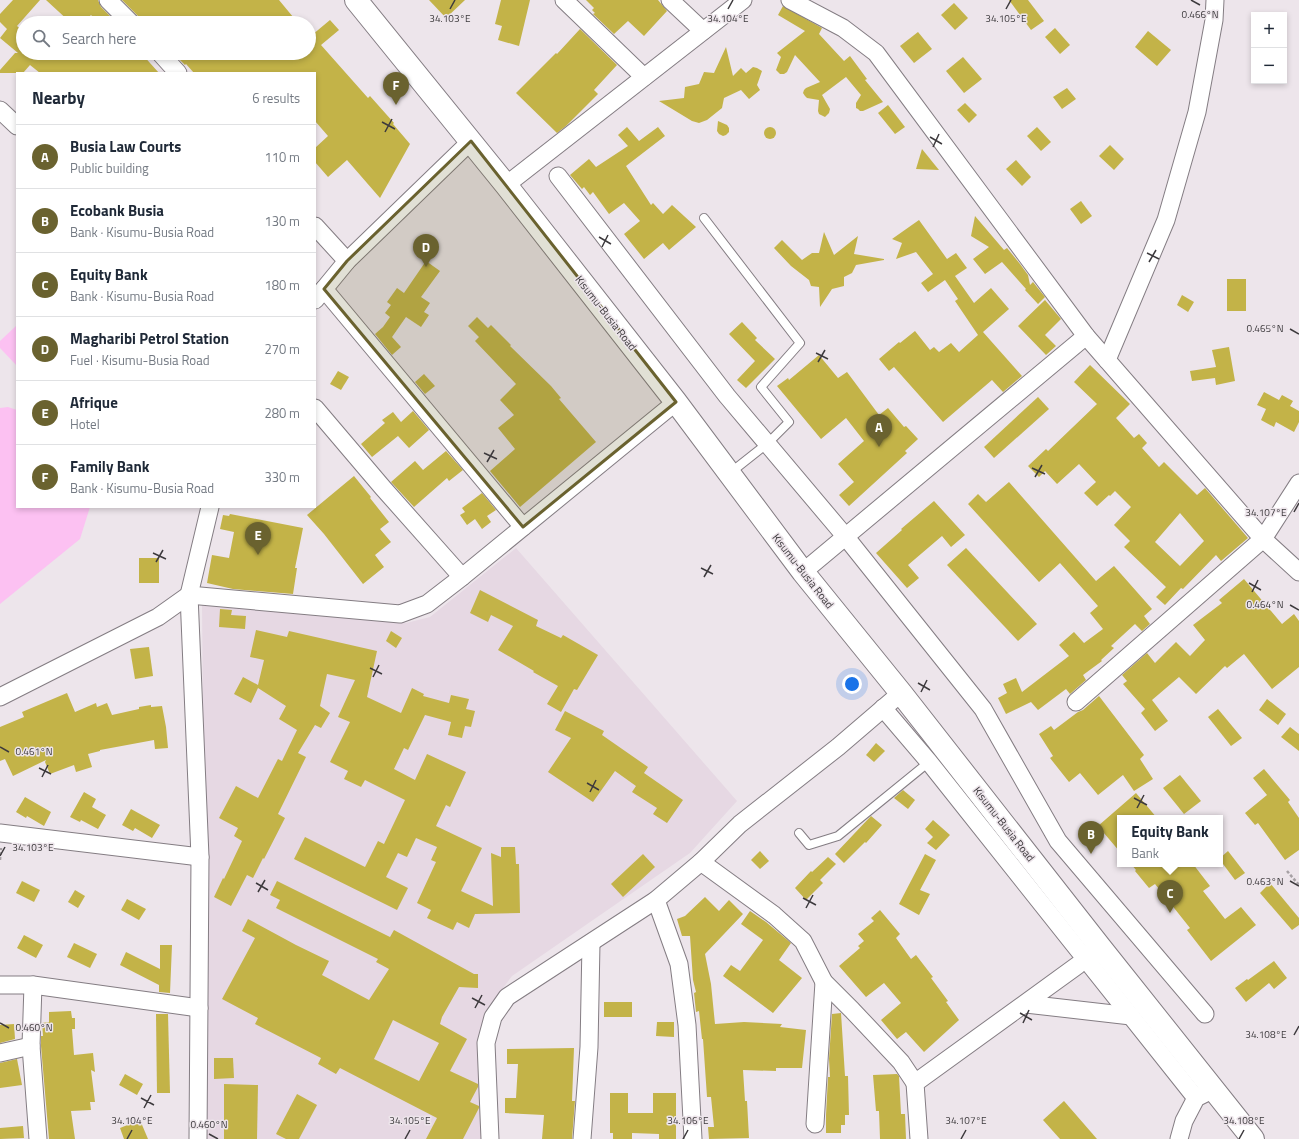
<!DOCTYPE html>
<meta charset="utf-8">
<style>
body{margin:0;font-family:"Titillium Web",sans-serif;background:#f6f6f7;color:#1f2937}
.controls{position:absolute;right:12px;top:12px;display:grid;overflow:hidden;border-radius:0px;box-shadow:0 2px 6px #0003}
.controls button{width:36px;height:36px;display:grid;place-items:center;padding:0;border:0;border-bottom:1px solid #e0e1e3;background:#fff;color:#1f2937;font:20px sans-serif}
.you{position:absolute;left:852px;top:684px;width:14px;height:14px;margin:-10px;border:3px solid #fff;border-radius:50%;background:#1a73e8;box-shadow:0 0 0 6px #1a73e833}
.badge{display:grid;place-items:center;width:26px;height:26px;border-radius:50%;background:#6a622f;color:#fff;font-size:13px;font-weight:700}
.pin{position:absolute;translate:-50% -33px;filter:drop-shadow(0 1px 2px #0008)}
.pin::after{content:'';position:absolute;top:21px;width:14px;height:12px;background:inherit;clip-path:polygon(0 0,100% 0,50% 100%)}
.popup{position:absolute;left:1117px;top:815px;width:106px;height:52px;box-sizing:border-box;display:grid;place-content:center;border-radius:0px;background:#fff;filter:drop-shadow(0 1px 3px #0005);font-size:13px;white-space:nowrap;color:#747a83}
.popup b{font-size:15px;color:#1f2937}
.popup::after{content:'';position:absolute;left:50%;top:100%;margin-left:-8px;border:8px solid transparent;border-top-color:#fff}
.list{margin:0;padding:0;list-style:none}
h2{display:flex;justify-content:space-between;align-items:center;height:52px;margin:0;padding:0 16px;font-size:17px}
h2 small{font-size:13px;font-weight:400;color:#747a83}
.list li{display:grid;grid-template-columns:26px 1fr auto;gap:12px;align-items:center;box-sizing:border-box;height:64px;padding:0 16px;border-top:1px solid #e0e1e3}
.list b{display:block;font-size:15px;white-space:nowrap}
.list p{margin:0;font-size:13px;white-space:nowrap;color:#747a83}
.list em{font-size:13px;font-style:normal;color:#747a83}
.icon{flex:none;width:22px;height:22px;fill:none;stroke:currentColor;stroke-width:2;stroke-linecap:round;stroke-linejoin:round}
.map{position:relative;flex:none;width:1299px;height:1139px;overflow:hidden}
.search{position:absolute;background:#fff;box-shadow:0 2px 6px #0003;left:16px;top:16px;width:300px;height:44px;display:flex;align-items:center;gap:10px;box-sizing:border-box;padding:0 14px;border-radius:22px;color:#747a83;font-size:15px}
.panel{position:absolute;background:#fff;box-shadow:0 2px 6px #0003;left:16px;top:72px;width:300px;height:436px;border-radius:0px}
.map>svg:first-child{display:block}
</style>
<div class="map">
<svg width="1299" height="1139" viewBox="0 0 1299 1139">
<rect width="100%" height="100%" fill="#ede5eb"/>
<!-- built -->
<polygon fill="#e6d8e3" points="516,548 737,801 690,853 512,976 484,1013 482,1139 207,1139 202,605 406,623 430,617"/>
<!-- green -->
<g fill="#fcc1f2">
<polygon points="17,325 17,366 0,348 0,341"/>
<polygon points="8,407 17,410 17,507 90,507 80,539 0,604 0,408"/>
</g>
<!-- building -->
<g fill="#c3b348" fill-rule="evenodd">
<polygon points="13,0 40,0 17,26 23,31 23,53 141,53 159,73 40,73 30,65 23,73 0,73 0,70 15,53 18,53 0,38 7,29 0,22 0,14"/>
<polygon points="46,0 98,0 101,7 117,23 99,23 91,15 83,23 71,23"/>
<polygon points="122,0 279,0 298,23 141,23 138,16"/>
<polygon points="429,0 465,0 446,18"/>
<polygon points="501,0 530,0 519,46 498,40 502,26 495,24"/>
<polygon points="586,0 658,0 667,11 644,36 628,21 614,34 593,14 595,13 592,10 594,8"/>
<polygon points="1009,0 1028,0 1044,21 1031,30"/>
<polygon points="954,3 968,18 955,30 941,15"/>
<polygon points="783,6 822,28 819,34 844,61 850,56 867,79 865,80 883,102 863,111 860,111 858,109 856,108 856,103 861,95 846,77 822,95 830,109 829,113 825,117 819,114 818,111 819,100 807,98 805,96 803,93 804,90 806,88 820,82 795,55 787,72 784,74 780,74 776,70 781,57 777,53 805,31 778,15"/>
<polygon points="330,20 339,30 321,45 368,98 370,96 394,123 393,124 410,144 380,198 347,160 328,177 315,162 315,148 328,136 315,121 315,73 194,73 186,64 185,65 173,53 309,53 309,32 312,35"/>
<polygon points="1055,28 1070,45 1060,54 1045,37"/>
<polygon points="580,29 617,65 594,90 598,94 566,126 557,133 516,93 556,53 557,54"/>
<polygon points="1148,31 1171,50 1157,66 1135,47"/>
<polygon points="918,32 932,49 914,63 900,46"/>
<polygon points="726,47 733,76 741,68 746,73 753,67 757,68 762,71 757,85 760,90 749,99 741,90 724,98 722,108 707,120 699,123 692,121 659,101 684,98 685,87 699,84 704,72 714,73"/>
<polygon points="963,57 982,79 964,93 946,71"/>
<polygon points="1067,88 1076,99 1062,109 1053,97"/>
<polygon points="965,103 977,115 969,123 957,110"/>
<polygon points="888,105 905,127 895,134 878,113"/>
<polygon points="718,121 727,125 729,128 729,132 726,135 723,136 719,134 717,131"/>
<polygon points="627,127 639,141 658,127 665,136 626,166 651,205 653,203 663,214 672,205 696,227 669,250 663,243 644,259 624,234 640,221 624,203 609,214 593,192 590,195 584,187 582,189 570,175 589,159 596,167 628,146 618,135"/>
<polygon points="1037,127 1051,142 1041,151 1027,136"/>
<circle cx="770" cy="133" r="6"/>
<polygon points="1110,145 1124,159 1114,170 1099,156"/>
<polygon points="922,149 939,170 916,169"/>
<polygon points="1016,160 1031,177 1022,186 1006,169"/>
<polygon points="1081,201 1092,216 1081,224 1070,209"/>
<polygon points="975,216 1004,250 1007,248 1020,264 1028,275 1030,285 1033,282 1045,297 1038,304 1025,290 1026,289 1002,262 985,274 973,259 989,247 971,236"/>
<polygon points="919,220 947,259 956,253 967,268 955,276 974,303 991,288 1009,309 983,332 1022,376 1003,392 992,380 943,422 894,367 889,371 879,359 899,342 900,343 915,331 930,350 934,347 939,352 951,343 959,352 978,335 955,301 958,299 945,280 928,292 921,283 933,274 916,252 896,259 902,243 892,239"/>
<polygon points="824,232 834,255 858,236 854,254 884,259 884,260 856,265 852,273 844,277 844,286 832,289 820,307 819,287 811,286 809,280 791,266 774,248 782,240 802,260 812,253 819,253"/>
<polygon points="426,261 440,271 421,297 430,303 424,312 429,315 421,327 406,317 392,337 401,347 392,355 375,334 383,327 390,317 385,313 391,305 387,302 397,288 404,293"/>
<rect x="1227" y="279" width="19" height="32"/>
<polygon points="1182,295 1194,302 1188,312 1177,305"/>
<polygon points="1045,300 1061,319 1045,335 1056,346 1046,355 1018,326"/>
<polygon points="477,317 488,328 491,325 511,345 510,346 551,386 561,398 559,399 596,442 520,507 490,471 515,449 498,428 514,415 500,400 516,384 475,341 479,337 468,326"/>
<polygon points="742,322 757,338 755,340 775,359 746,388 737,380 755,361 729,334"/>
<polygon points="1229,347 1235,381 1216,385 1215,378 1192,381 1190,371 1216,367 1212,350"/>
<polygon points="819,355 838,378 847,372 879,415 888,408 904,427 906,426 918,439 905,451 907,453 849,506 839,495 854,482 838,464 864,441 846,418 821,439 777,386 788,378 789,380"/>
<path d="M1090,365L1130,404L1116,418L1134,438L1139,434L1147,443L1142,448L1159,467L1164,462L1197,495L1205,488L1248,538L1221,561L1216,555L1183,589L1181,588L1165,605L1156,597L1166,587L1124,547L1130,541L1114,525L1131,507L1115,491L1110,496L1109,495L1097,506L1084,493L1096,482L1079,464L1057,484L1045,471L1039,477L1028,466L1046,449L1048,451L1097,404L1074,382ZM1180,513L1204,541L1180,566L1155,542Z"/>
<polygon points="338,371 349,377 341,390 330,384"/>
<polygon points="424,374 435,386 425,394 415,382"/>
<polygon points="1264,392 1279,400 1282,395 1293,401 1290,406 1299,411 1299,422 1294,432 1276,422 1274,427 1261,420 1266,409 1257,405"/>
<polygon points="1038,397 1049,409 994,458 984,447"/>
<polygon points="413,411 429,430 409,448 398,436 372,457 361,444 385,423 382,420 393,412 401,422"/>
<polygon points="446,451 463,470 449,481 447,478 414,507 391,482 415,461 423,470"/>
<polygon points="354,476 371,497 370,498 389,522 380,529 391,542 375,555 384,567 363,584 324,534 307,515"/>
<polygon points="1009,482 1096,581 1114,566 1152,609 1144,616 1150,624 1142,631 1135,624 1111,646 1114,648 1101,660 1102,661 1083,675 1086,680 1070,694 1066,689 1038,710 1031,702 1006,714 998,698 1007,693 1003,684 1016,678 1022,692 1069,656 1059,645 1074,632 1084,643 1103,629 1090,613 1098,606 1060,563 1039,582 968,504 978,494 986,502"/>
<polygon points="482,493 496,510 487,516 491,522 482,529 475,519 467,525 460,515 465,512 462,508"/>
<polygon points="934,501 965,535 951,547 942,536 908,565 919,578 907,588 876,553 902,530 901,529"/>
<polygon points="230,514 303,528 295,568 297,568 293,594 233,589 207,583 212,555 229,558 234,532 220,529 223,515 229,516"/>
<polygon points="966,548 1037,624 1018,641 947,565"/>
<rect x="139" y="558" width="20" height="25"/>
<polygon points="1244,579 1282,624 1294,614 1299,621 1299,667 1272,689 1244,654 1227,668 1225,666 1196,694 1179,677 1152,700 1168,721 1155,731 1141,713 1145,709 1123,684 1127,681 1122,675 1147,653 1155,663 1176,642 1190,656 1205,640 1193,625 1222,603 1219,600"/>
<polygon points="480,590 538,620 536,626 561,638 563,635 598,655 577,690 574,689 561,712 547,704 558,686 533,672 534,671 498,650 513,626 491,615 488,622 470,613"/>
<polygon points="220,609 232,610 231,615 246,616 245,629 219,627"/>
<polygon points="256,630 287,637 289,631 377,651 367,697 401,713 412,688 424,694 423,696 449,703 451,695 469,699 466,709 475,711 471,727 465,726 462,738 448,735 451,722 425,715 408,750 404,748 394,769 415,780 427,754 466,772 450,807 446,805 436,826 482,848 461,891 493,906 491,853 501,857 501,847 515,847 516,864 519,864 520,913 475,914 469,928 457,922 453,930 427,918 431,910 417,903 436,862 431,860 437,847 416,838 407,857 398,853 386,877 408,888 397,910 294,859 305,837 365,867 378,841 384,844 405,800 365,780 361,787 344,779 348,771 330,762 350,722 338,717 355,680 327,674 320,706 330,713 321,728 315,725 298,753 306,757 278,814 285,818 264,859 263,858 253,878 247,875 231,906 214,897 223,878 224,879 242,841 234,836 238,828 219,818 236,786 258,798 278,759 282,761 297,730 279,719 286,706 258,688 251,703 234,694 243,677 258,685 264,660 250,657"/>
<polygon points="391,631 402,638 396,648 386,641"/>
<polygon points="149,647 153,676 135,679 130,649"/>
<polygon points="67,693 75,712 96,703 97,707 107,703 112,715 139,709 139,707 151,705 151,707 162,706 166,727 168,748 155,749 154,740 100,750 100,751 88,754 92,767 76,772 74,765 50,774 45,762 46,760 13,776 5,759 0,761 0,727 24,717 22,712"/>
<polygon points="1099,696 1144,755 1140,759 1153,779 1134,791 1123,775 1098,795 1080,773 1069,782 1050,758 1053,756 1039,734 1051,726 1054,730 1078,712 1083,710"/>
<polygon points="1267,699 1286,714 1278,725 1259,710"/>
<polygon points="1218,709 1242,738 1231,746 1208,717"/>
<polygon points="565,711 604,731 602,735 648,767 644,773 683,800 667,823 653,814 657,808 632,792 636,786 615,771 593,802 548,772 571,738 555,730"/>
<polygon points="1290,727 1299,734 1299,751 1281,737"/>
<polygon points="876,743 885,751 874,762 866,755"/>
<polygon points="1264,769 1290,800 1288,802 1299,818 1299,850 1285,860 1258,823 1255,825 1245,813 1267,795 1253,778"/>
<polygon points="1180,775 1201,801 1184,814 1163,788"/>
<polygon points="903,790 915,800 908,809 894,798"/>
<polygon points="84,792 96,799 92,807 106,815 98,829 81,820 80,822 70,817"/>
<polygon points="1136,793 1157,818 1120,818 1120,852 1098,826"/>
<polygon points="25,797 51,812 44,826 27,816 26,818 16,812"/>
<polygon points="131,809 160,825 152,838 135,828 133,831 122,825"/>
<polygon points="871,816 882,825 866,843 865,842 844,863 835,854"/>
<polygon points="933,820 950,835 936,850 927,843 933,837 925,829"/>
<polygon points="760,851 769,861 760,869 751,860"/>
<polygon points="1228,851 1245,873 1235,880 1220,860 1220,858"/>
<polygon points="643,854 655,867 623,897 611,884"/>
<polygon points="925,854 936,860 920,890 930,894 919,915 899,904"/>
<polygon points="828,857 836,864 820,880 823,883 806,900 795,888 811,871 812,872"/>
<polygon points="1131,864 1193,864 1210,886 1203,891 1225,919 1241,907 1256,925 1211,961 1187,930 1190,928 1155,884 1149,888 1135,871 1136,870"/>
<polygon points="22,881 40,890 34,902 16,893"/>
<path d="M277,881L390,937L394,930L474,974H478V988L459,987L442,1017L440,1024L467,1039L450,1071L478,1084V1087L470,1102L479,1106V1108L463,1139H426L437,1118L340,1068L336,1074L318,1064L321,1058L255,1024L258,1018L222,999L255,938L242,931L248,919L296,945L329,961L322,975L369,1000L389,969L376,962L378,959L276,908L280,900L270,895ZM393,1020L439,1043L419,1081L374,1059Z"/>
<polygon points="1270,883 1299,918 1299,925 1292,930 1260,893"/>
<polygon points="75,890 85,896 78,908 68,902"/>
<polygon points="705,897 719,911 729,900 743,914 705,954 711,984 715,1024 744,1022 782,1024 780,1027 806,1030 802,1068 776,1068 776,1071 743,1070 745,1101 747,1101 749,1138 709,1139 708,1127 714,1127 711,1097 707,1097 703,1039 702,1039 699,1011 696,1012 694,993 696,992 693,980 690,936 682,936 677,919 685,916"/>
<polygon points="127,899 146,909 139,920 121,910"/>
<polygon points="880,910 900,934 896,938 911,959 916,955 933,977 931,978 948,1001 946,1002 959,1020 924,1052 906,1032 897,1039 881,1020 901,1003 884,983 866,997 839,966 860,948 858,946 864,941 858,934 874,921 871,918"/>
<polygon points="750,911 766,922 791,943 779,960 802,978 773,1013 723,976 731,965 740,971 763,940 741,924"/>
<polygon points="24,935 43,945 36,958 17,948"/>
<polygon points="74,943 97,954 90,968 67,957"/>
<polygon points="160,945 172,945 170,993 159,992 159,985 120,965 126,952 160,969"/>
<polygon points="1274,961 1287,978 1274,989 1269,983 1246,1002 1235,988 1247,979 1248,980"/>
<rect x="604" y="1002" width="28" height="15"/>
<polygon points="71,1011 72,1018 75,1018 75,1029 72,1029 74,1055 93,1053 95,1072 91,1070 95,1102 90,1102 91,1110 71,1111 75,1139 49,1139 41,1046 41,1036 43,1036 42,1023 49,1022 49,1012"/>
<polygon points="841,1013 845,1076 848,1076 849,1115 845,1115 845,1125 841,1125 841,1133 826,1133 826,1115 828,1077 830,1077 829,1059 832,1014"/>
<polygon points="156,1014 168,1014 170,1093 157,1093"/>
<polygon points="657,1022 674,1022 674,1037 656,1036"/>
<polygon points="14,1024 15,1039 0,1043 0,1025"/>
<polygon points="574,1048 572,1101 575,1101 572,1139 542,1139 544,1115 505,1113 505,1098 516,1098 518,1064 507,1064 507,1049"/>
<polygon points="214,1058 233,1058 234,1078 214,1079"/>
<polygon points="17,1059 22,1085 0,1088 0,1063"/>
<polygon points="125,1074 143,1084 137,1095 119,1085"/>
<polygon points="897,1074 899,1076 901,1114 905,1114 906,1139 880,1139 879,1111 876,1111 873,1075"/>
<polygon points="224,1084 258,1085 257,1139 224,1139"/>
<polygon points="610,1093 628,1093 628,1113 653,1113 653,1093 676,1093 676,1139 659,1139 659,1134 632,1133 632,1139 613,1139 613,1133 610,1133"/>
<polygon points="297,1094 317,1105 299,1139 286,1139 276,1134"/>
<polygon points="1064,1101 1097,1139 1060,1139 1043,1120"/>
<polygon points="140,1120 148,1139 124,1139 120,1128"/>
<polygon points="23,1126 24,1138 0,1139 0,1128"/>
</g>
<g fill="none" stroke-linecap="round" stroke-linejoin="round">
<defs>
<g id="lane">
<polyline points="704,218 800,343 761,387 789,422 768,443 730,473"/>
<polyline points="799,833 809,845 838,836 929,762"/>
</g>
<g id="street">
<polyline points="108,0 131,23"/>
<polyline points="564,0 644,77"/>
<polyline points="670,0 703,31"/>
<polyline points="790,0 843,28 876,53 1086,336 1263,539 1299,572"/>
<polyline points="160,53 178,73"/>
<polyline points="0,110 17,126"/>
<polyline points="558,176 727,396 845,536 983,709 1058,841 1205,1014"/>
<polyline points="506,185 743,0"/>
<polyline points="315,226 347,261"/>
<polyline points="324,289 523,527"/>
<polyline points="315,300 347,261 471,141"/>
<polyline points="1107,360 1166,220 1197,112 1214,20 1215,0"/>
<polyline points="315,408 383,488 462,577"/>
<polyline points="803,572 1086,336"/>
<polyline points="0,697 158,617 189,595 400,614 427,604 462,577 676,402"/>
<polyline points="1076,702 1263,539 1299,483"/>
<polyline points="883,708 929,762 1196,1098"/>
<polyline points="0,833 200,857"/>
<polyline points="701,862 774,915 803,941 824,982 852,1010 901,1062 915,1083"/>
<polyline points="656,900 679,964 687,1025 693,1139"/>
<polyline points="0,985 33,985 199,1008"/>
<polyline points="33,985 31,1046 38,1139"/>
<polyline points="1026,1004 1131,1016"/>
<polyline points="0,1053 31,1046"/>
<polyline points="815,1124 824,982"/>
<polyline points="198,1139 200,857 189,595 210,507"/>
<polyline points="490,1139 486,1043 493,1017 507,997 656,900 701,862 740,824 838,747 901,693"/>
<polyline points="582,1139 589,1047 591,943"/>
<polyline points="919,1139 915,1083 1078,965 1094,952"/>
<polyline points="1179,1139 1184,1121 1196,1098 1206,1093"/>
</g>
<polyline id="highway" points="356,0 506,185 676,402 803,572 901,693 1100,947 1253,1139"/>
</defs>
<!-- lane casing -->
<use href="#lane" stroke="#847d83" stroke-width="10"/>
<!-- street casing -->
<use href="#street" stroke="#847d83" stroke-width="19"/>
<!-- highway casing -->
<use href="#highway" stroke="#847d83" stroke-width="24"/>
<!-- path -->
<g stroke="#a6a0a4" stroke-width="2.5" stroke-dasharray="3 2" stroke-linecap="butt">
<polyline points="0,860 1,848"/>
<polyline points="1287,871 1299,885"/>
</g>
<!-- lane -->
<use href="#lane" stroke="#fff" stroke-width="8"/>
<!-- street -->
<use href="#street" stroke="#fff" stroke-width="17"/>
<!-- highway -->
<use href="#highway" stroke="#fff" stroke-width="22"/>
</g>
<!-- marked area -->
<path fill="#6a622f" fill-opacity="0.2" stroke="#6a622f" stroke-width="3" stroke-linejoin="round" d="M471,141L676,402L523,527L324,289L347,261Z"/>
<!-- ticks -->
<path fill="none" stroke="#3d3a3d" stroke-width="1.5" d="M1191,0L1200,5M450,9L455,0M728,9L733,0M1006,9L1011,0M382,122L395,129M385,132L392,119M930,137L942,144M933,147L939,134M599,237L611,244M602,247L608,235M1147,253L1159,259M1149,262L1156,250M1290,329L1299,334M816,353L828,359M818,362L825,350M484,453L497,459M487,462L494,450M1032,468L1045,474M1035,477L1042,465M1294,512L1299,503M153,553L166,559M156,562L163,550M701,568L713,574M704,577L711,565M1249,583L1261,590M1252,592L1258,580M1290,605L1299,610M370,668L382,674M373,677L379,665M918,683L930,690M921,692L927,680M0,747L9,752M39,768L51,774M42,777L48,765M587,783L599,790M590,792L596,780M1134,798L1147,805M1137,808L1144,795M0,856L5,847M1290,881L1299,886M256,883L268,890M258,892L265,880M803,898L816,905M806,908L813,895M472,998L485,1005M475,1008L482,995M1020,1013L1032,1020M0,1023L9,1028M1023,1023L1029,1010M1294,1035L1299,1026M141,1098L154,1105M144,1108L151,1095M209,1134L218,1139M127,1139L132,1130M405,1139L410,1130M683,1139L688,1130M961,1139L966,1130M1239,1139L1244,1130"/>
<g text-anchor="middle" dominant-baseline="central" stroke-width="3" stroke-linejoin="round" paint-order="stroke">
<!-- street labels -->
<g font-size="11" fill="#3d3a3d" stroke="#ede5eb">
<text transform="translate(606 313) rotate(52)">Kisumu-Busia Road</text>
<text transform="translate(803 571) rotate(52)">Kisumu-Busia Road</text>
<text transform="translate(1004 824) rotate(52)">Kisumu-Busia Road</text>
</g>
</g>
<g font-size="10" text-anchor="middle" fill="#3d3a3d" stroke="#ede5eb" stroke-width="3" stroke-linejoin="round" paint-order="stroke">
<text x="1200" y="18">0.466°N</text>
<text x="450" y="22">34.103°E</text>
<text x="728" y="22">34.104°E</text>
<text x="1006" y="22">34.105°E</text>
<text x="1265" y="332">0.465°N</text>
<text x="1266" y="516">34.107°E</text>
<text x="1265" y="608">0.464°N</text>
<text x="34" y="755">0.461°N</text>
<text x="33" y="851">34.103°E</text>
<text x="1265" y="885">0.463°N</text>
<text x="34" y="1031">0.460°N</text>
<text x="1266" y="1038">34.108°E</text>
<text x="132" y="1124">34.104°E</text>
<text x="410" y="1124">34.105°E</text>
<text x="688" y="1124">34.106°E</text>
<text x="966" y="1124">34.107°E</text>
<text x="1244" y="1124">34.108°E</text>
<text x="209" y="1128">0.460°N</text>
</g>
</svg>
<div class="controls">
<button>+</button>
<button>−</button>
</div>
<div class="you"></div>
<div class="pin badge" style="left:879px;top:447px">A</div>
<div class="pin badge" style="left:1091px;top:854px">B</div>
<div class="pin badge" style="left:1170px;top:913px">C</div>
<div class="popup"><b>Equity Bank</b>Bank</div>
<div class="pin badge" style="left:426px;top:267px">D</div>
<div class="pin badge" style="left:258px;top:555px">E</div>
<div class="pin badge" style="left:396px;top:105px">F</div>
<div class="search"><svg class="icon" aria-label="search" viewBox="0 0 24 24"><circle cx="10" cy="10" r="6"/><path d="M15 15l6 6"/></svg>Search here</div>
<section class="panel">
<h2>Nearby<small>6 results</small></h2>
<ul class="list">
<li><span class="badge">A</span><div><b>Busia Law Courts</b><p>Public building</p></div><em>110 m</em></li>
<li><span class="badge">B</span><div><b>Ecobank Busia</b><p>Bank · Kisumu-Busia Road</p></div><em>130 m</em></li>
<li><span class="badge">C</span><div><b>Equity Bank</b><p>Bank · Kisumu-Busia Road</p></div><em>180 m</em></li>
<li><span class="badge">D</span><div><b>Magharibi Petrol Station</b><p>Fuel · Kisumu-Busia Road</p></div><em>270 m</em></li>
<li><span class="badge">E</span><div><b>Afrique</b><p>Hotel</p></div><em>280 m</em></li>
<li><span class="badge">F</span><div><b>Family Bank</b><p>Bank · Kisumu-Busia Road</p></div><em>330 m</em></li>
</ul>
</section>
</div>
